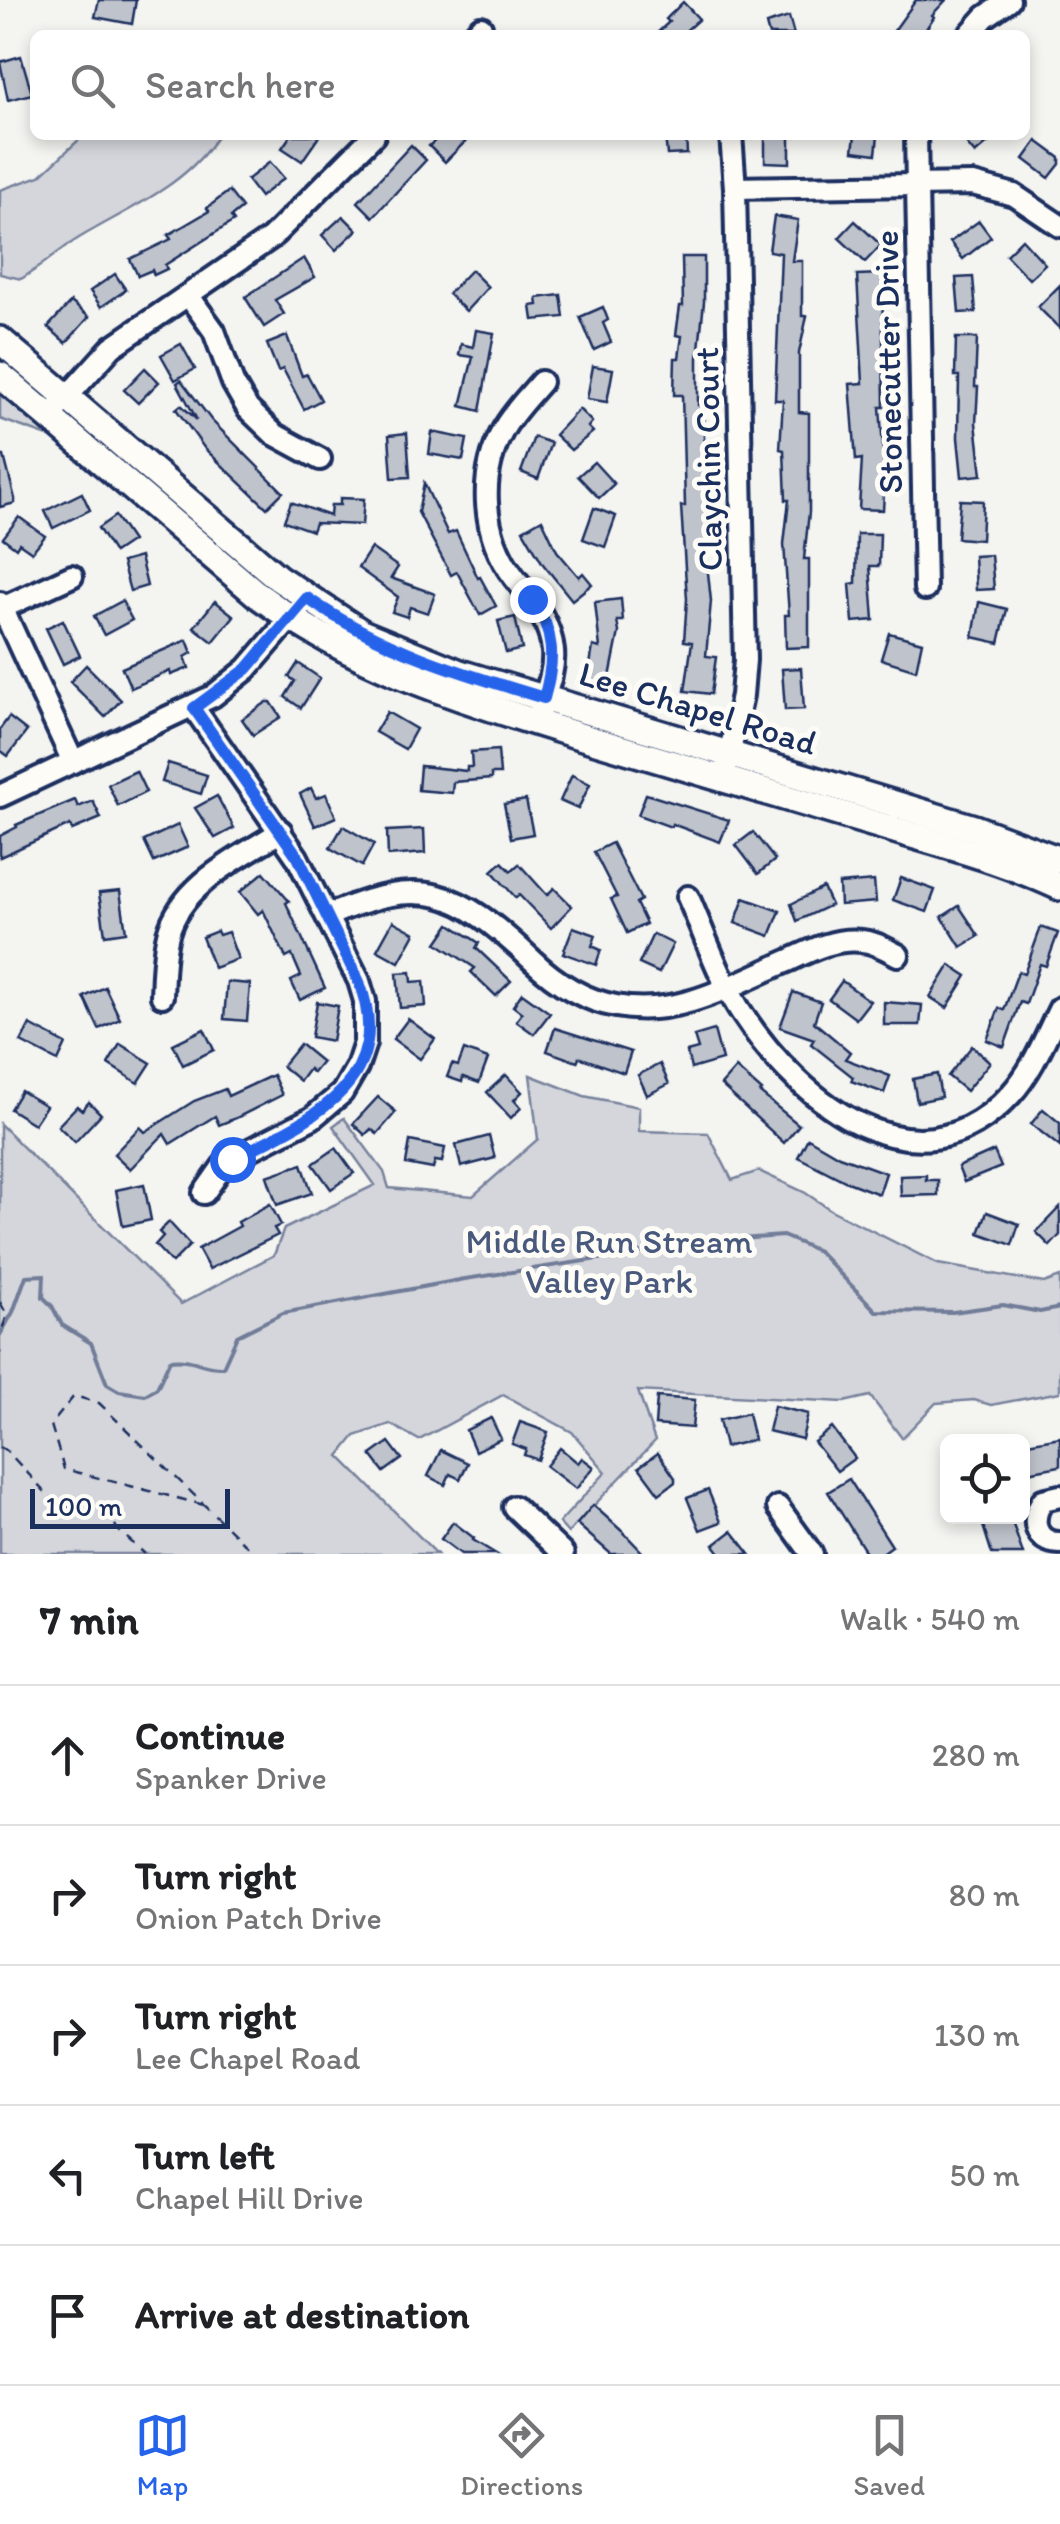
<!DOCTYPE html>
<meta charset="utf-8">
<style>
body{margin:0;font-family:Itim,sans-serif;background:#f6f6f6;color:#202124}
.controls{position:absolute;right:30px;bottom:30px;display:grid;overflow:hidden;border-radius:15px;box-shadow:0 5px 15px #0003}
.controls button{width:90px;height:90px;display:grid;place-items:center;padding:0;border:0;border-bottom:2px solid #e0e0e0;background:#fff;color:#202124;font:50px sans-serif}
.scale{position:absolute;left:30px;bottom:25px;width:200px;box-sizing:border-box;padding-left:10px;border:5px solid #1b2f5e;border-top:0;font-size:28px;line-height:35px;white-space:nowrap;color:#1b2f5e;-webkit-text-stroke:8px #fdfcf7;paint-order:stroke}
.stop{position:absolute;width:30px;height:30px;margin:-22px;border:8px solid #2563eb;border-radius:50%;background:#fff}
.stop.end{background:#2563eb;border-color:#fff;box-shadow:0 2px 10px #0008}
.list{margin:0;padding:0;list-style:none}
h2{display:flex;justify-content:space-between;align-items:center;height:130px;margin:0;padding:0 40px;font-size:42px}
h2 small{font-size:32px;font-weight:400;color:#757577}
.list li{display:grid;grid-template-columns:65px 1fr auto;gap:30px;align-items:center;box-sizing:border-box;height:140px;padding:0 40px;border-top:2px solid #e0e0e0}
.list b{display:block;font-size:38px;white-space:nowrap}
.list p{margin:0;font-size:32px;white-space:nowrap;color:#757577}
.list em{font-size:32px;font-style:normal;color:#757577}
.icon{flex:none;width:55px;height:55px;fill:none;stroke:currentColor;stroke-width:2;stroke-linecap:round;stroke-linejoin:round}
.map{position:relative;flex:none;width:1060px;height:1554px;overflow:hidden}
.search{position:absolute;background:#fff;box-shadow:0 5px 15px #0003;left:30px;right:30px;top:30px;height:110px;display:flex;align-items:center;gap:25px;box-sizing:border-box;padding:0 35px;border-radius:15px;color:#757577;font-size:38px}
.sheet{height:830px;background:#fff}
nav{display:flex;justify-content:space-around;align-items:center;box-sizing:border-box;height:140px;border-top:2px solid #e0e0e0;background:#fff;font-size:28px;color:#757577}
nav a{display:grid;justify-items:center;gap:5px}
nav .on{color:#2563eb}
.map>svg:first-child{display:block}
</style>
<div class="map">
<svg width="1060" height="1554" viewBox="0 0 1060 1554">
<rect width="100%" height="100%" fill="#f4f4f1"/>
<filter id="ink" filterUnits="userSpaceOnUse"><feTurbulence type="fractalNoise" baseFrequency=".01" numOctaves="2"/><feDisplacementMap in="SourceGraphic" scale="20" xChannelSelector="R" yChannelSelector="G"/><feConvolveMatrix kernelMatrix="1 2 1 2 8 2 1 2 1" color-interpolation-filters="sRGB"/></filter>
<g filter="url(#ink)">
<!-- green -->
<g fill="#d4d6db" stroke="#78829c" stroke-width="2.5">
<path d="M84,135H218C188,185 127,209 79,238C59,250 41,267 21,279L0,274V190L40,176Z"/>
<polygon points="0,385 79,447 0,419"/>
<polygon points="530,1075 584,1096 639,1107 639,1131 708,1133 732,1180 759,1171 804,1192 831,1210 938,1264 1044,1283 1060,1277 1060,1392 991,1405 974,1400 936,1403 902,1438 870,1396 844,1402 638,1391 655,1441 568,1533 559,1523 606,1472 572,1432 503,1395 419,1440 390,1424 355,1436 339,1456 437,1554 0,1554 0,1124 181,1304 274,1255 284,1229 375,1185 333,1126 344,1118 384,1172 389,1188 473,1196 538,1139"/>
</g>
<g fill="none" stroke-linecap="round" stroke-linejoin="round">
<!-- stream -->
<path stroke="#717c98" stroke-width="4" d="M0,1335L13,1312L26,1276L44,1275L43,1297L52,1306L62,1325L91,1343L107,1384L119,1391L145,1395L157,1388L170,1360C193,1357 202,1368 223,1367L237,1336L283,1313L465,1279L725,1240L783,1236L818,1251L876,1311L953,1312L1003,1305L1040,1312L1060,1308"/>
</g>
<!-- building -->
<g fill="#bfc3cc" stroke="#1b2f5e" stroke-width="2.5">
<polygon points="99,0 136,0 132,24 95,17"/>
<polygon points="916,0 946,0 932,15 934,17 922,35 891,35"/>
<polygon points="683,2 699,19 681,35 655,35 669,22 666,19"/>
<polygon points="789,17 794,35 769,35 766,24"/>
<polygon points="21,56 32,94 8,100 0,62"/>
<polygon points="291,135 320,135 302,161 282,148"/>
<polygon points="441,135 461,135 466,141 445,162 429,146"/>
<polygon points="665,135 686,135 687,154 667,155"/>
<polygon points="765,135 790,135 790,163 765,162"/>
<polygon points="855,135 878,135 876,154 853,151"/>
<polygon points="959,135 997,135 975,154"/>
<polygon points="1037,141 1060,158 1060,164 1049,178 1024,159"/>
<polygon points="411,145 426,160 373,217 358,202"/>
<polygon points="270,162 284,178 260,197 247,180"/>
<polygon points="229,191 242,208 231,217 234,221 165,265 167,269 154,275 152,270 138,276 130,259 171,239 168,235 209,211 207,208"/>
<polygon points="343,216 357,230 336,250 322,235"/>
<polygon points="774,216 798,220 792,261 802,261 802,316 807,316 799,353 799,412 809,413 809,512 804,559 809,559 809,647 786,648 785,615 789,615 784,544 789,500 786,500 784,450 780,449 783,400 775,400 781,253 769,251"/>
<polygon points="855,221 881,245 865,262 839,238"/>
<polygon points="979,221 991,237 963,259 950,242"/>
<polygon points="1022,239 1045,264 1029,279 1006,255"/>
<polygon points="682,257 704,257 704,302 698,358 698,405 704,405 704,504 709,543 705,544 711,601 706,656 716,657 711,694 685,691 692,642 684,641 687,599 681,506 685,506 682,395 674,395 675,358 679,358 682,336 676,335 680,306 683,306"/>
<polygon points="304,258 315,277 275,300 284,314 264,327 245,297"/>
<polygon points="471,270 488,287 466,311 448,294"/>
<polygon points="115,274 126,290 101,307 90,291"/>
<polygon points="882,274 884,407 880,407 885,477 883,510 859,509 862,459 856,460 850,384 863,383 857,275"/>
<polygon points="973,277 976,312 959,313 956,278"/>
<polygon points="1060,285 1060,329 1038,307"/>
<polygon points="561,295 564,317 533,320 531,306 538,305 537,298"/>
<polygon points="71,302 89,317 66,343 48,327"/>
<polygon points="603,307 608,320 603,323 611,342 594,350 580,317"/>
<polygon points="476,330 494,333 480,411 461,406 473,357 459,355 461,344 473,347"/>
<polygon points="287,336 302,376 307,374 321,400 304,409 283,369 278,371 267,344"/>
<polygon points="956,338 977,338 975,387 978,387 976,423 982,475 962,477 958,438 959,376 955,376"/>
<polygon points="181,344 195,369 175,380 161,355"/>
<polygon points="593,366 613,369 607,402 587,399"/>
<polygon points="145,368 159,382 138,403 124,390"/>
<polygon points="181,380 212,421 283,492 267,508 205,449 176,409 181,405 197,420 177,383"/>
<polygon points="579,409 592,422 588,427 593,432 571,450 555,435"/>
<polygon points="432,432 467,439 463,460 429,454"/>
<polygon points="407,433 410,477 392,478 389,435"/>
<polygon points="534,437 551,443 538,479 521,472"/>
<polygon points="0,456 4,456 15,499 15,503 0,507"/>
<polygon points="594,462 614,484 599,498 578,476"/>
<polygon points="424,483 448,534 456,531 478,578 480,577 496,606 480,615 457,572 451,575 418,512"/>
<polygon points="82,493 90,510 53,528 45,511"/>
<polygon points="340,498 364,499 362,525 315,523 312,531 284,521 291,502 330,516 331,505 340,505"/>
<polygon points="960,500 983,501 981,540 957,538"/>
<polygon points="594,508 616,516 605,547 583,539"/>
<polygon points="115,516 132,541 114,553 98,528"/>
<polygon points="19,517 45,536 32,552 19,543 16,548 3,538"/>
<polygon points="542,519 557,551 579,577 583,573 592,584 572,600 543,564 523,530"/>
<polygon points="857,534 880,534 879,566 870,566 874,620 853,622 850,584 856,583"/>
<polygon points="371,548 398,567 391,578 435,594 428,613 410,607 407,617 392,612 398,597 358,568"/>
<polygon points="991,555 994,589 976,590 974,556"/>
<polygon points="140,557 147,586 130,591 122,562"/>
<polygon points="621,599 623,621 617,621 619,632 608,687 587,684 593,646 600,648 595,602"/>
<polygon points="122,601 132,620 104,635 94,616"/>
<polygon points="215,601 234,616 213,642 194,627"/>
<polygon points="979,602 1007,609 999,643 973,637"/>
<polygon points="515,617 522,649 506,653 498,621"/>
<polygon points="63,620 80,656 63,664 46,628"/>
<polygon points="889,633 922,642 916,670 881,659"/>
<polygon points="187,640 192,653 185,657 189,668 171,675 170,671 131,688 122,668"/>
<polygon points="298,663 320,678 301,708 285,697 295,681 289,677"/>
<polygon points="86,665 121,700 105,717 70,682"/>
<polygon points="801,668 804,709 785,710 782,669"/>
<polygon points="267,702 271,702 281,717 253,735 242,719"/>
<polygon points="387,712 416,729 405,749 375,732"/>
<polygon points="9,717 27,731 8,756 0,750 0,729"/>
<polygon points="498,750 500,774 491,774 491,779 453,782 452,793 418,790 420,766 467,771 467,767 472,767 471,752"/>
<polygon points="168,763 207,775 201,794 162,782"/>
<polygon points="136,771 146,792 118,806 108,784"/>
<polygon points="572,775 590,784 578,809 560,801"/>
<polygon points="311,788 316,798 326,794 336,817 315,826 300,794"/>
<polygon points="646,794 729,820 720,842 672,824 671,827 638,815"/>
<polygon points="217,796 234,828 215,838 195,808"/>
<polygon points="75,800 78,807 93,801 101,818 72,830 70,825 0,857 0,836 17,827 16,825"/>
<polygon points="526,800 533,834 511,838 504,804"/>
<polygon points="178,825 188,847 154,862 144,841"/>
<polygon points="343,826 374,844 362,866 330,848"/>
<polygon points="424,829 425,853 388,856 387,831"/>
<polygon points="753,832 775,860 758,874 736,845"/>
<polygon points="612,843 641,900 636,903 646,924 627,933 611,899 617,897 594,852"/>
<polygon points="502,862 511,871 519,864 547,895 554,888 572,906 551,928 519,895 516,898 492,871"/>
<polygon points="264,872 289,901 286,903 325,988 300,1000 291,981 301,976 292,955 286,958 263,910 258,914 240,892"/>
<polygon points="901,878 935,890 927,912 893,900"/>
<polygon points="874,881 876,902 840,905 839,884"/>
<polygon points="823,888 831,905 797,921 791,904"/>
<polygon points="120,891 126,932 105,935 99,893"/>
<polygon points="744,898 780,911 770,936 735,923"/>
<polygon points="959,906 979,936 961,947 942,917"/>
<polygon points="393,921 415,933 399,962 377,950"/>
<polygon points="450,924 479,943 476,948 511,981 496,996 471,972 475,968 437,943"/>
<polygon points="573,927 596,935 592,946 601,950 596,965 563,953"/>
<polygon points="1041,927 1058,933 1046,966 1040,964 1026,1004 1020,1002 1004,1047 987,1040 999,1008 1004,1010 1018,972 1024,974"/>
<polygon points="217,931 219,935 228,932 238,959 214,968 202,937"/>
<polygon points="653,934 673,944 659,973 639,964"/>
<polygon points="950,965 967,976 947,1008 930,997"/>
<polygon points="411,972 412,982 424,981 426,1006 400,1008 397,973"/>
<polygon points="842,981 870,1001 856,1019 829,999"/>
<polygon points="227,982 250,984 247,1021 224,1019"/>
<polygon points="105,987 120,1019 99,1029 84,997"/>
<polygon points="793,992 821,1002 814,1022 850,1052 845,1059 890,1076 884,1093 851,1081 853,1077 811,1044 814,1039 780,1027"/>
<polygon points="522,993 550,1013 534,1034 516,1021 522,1013 513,1006"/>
<polygon points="317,1002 338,1006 332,1041 311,1037"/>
<polygon points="884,1002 922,1005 920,1025 884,1025"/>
<polygon points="408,1019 435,1039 420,1059 393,1039"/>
<polygon points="30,1025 66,1044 58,1061 21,1042"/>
<polygon points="555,1028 631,1052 624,1073 579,1057 577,1062 547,1051"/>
<polygon points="204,1029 214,1050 183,1065 173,1044"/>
<polygon points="714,1030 722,1060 691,1069 687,1052 698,1049 694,1036"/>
<polygon points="120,1044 151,1063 138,1083 108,1064"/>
<polygon points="300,1044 322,1062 313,1073 309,1069 300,1081 282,1066"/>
<polygon points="972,1046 990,1062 966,1091 948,1076"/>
<polygon points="464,1050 488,1059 479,1083 463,1077 462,1082 447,1077 452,1064 458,1066"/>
<polygon points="660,1064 669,1084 647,1095 638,1075"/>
<polygon points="736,1068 762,1091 760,1093 799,1125 784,1143 721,1085"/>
<polygon points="937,1074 941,1097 917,1102 913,1079"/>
<polygon points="273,1075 282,1095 236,1118 219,1125 215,1116 170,1144 164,1134 130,1169 114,1154 140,1127 145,1132 194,1101 225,1089 228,1096"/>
<polygon points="506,1075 522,1092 514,1100 521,1108 511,1118 487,1092"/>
<polygon points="21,1091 46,1106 34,1124 10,1109"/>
<polygon points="378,1097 396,1112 377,1134 371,1129 365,1135 353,1124"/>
<polygon points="89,1102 101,1114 75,1142 58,1126 77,1106 82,1110"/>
<polygon points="1043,1109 1060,1123 1060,1147 1031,1124"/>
<polygon points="489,1136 495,1158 461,1167 456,1145"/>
<polygon points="808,1138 839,1156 886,1173 879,1194 845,1181 798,1157"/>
<polygon points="410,1141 445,1148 442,1162 435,1161 433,1169 406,1164"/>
<polygon points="336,1148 354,1173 331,1189 313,1164"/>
<polygon points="994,1151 1001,1167 964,1182 958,1167"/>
<polygon points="302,1164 312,1193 277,1205 267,1176"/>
<polygon points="926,1175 926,1180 938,1180 938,1195 901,1196 900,1176"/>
<polygon points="144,1184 151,1220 123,1226 116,1190"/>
<polygon points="270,1204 281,1225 274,1228 278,1235 209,1269 198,1249 240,1226 238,1222"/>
<polygon points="1060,1207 1060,1235 1050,1246 1036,1232"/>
<polygon points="987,1212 1019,1224 1012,1245 979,1233"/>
<polygon points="169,1222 190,1245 172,1263 155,1245 163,1236 159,1232"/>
<polygon points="657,1397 695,1400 692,1428 655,1425"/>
<polygon points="774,1406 808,1414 802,1439 768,1431"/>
<polygon points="748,1413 754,1440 725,1447 719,1420"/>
<polygon points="491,1418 501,1439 475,1451 466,1430"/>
<polygon points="520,1422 548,1432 538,1460 524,1455 526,1449 512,1444"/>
<polygon points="832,1428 855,1458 837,1471 814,1442"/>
<polygon points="1060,1437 1060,1466 1022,1473 1022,1444"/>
<polygon points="389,1442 402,1459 384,1472 371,1455"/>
<polygon points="560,1448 578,1463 582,1458 594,1467 576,1489 546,1466"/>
<polygon points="441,1450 468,1463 460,1479 450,1474 445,1485 428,1476"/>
<polygon points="658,1453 675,1478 675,1482 659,1494 639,1467"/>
<polygon points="849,1479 892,1546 881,1554 867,1554 828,1492"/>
<polygon points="708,1490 721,1522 700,1530 687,1498"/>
<polygon points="593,1505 624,1533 644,1554 611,1554 577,1524"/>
<polygon points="980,1516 1010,1516 1023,1554 992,1554"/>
<polygon points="453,1522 474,1538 473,1540 496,1554 461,1554 441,1539"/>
<polygon points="732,1531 750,1554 721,1554 714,1545"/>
</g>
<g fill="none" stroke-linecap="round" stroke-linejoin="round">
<defs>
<g id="minor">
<polyline points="473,35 481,27"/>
<polyline points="969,35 985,17 1009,0"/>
<polyline points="916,135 925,589"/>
<polyline points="735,188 973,184 1014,195 1060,226"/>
<polyline points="188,295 214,331 233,383 248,409 274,434 320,459"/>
<polyline points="57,408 112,347 271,238 374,135"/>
<polyline points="0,603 73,762"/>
<polyline points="2,608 72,576"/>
<polyline points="194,708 297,857 359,981 365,1001 365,1043 357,1067 342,1093 312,1118 232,1159 223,1166 204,1193"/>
<path d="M540,711C546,691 555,671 553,651C550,620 532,600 514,577C482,535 478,476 503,430C513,412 528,397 541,382"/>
<polyline points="727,766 742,695 745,660 735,188 731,135"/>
<polyline points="0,796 213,696 247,669 307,599"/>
<path d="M688,897C705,935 719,979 743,1015C800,1102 918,1197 1011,1094C1033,1070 1045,1038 1060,1008"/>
<path d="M327,916C423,874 458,890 531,959C555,982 582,1000 616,1006C679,1018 734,984 790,960C813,949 836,938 862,941C875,942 886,949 898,955"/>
<path d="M162,996C163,976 163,954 168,934C182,883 240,858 281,831"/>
<path d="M1060,1496L1043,1500C1030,1519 1034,1543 1060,1543"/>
<polyline points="514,1507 563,1554"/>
<polyline points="778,1507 812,1554"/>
</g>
<g id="major">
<polyline points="0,340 278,578 362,633 460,673 974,828 1060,860"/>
<path d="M0,375L259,596C360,670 465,700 583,737C685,768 787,797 888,828C946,845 1005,861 1060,887"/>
</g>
</defs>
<!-- minor casing -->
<use href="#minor" stroke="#1b2f5e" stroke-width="28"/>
<!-- major casing -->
<use href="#major" stroke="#1b2f5e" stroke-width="32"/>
<!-- path -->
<g stroke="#1b2f5e" stroke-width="2.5" stroke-dasharray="10 8" stroke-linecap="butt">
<polyline points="0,1302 7,1315 0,1335"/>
<polyline points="0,1351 0,1354"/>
<polyline points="0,1447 7,1451 48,1495 66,1507 91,1511 113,1520 117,1529 145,1554"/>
<polyline points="204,1505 64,1469 51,1425 74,1396 99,1403 255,1554"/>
</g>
<!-- minor -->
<use href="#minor" stroke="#fdfcf7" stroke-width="20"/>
<!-- major -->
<use href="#major" stroke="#fdfcf7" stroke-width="25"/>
</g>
</g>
<g fill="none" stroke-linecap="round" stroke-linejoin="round" filter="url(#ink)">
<!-- route -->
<path stroke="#2563eb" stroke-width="12" d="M232,1159C305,1122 398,1085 359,982L298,857L194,708L247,669L307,598C380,649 460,673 544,698C555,660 555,632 532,599"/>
</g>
<g text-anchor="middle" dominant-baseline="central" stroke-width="10" stroke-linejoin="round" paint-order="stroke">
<!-- street labels -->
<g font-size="35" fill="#1b2f5e" stroke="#fdfcf7">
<text transform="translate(888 362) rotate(-91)">Stonecutter Drive</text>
<text transform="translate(708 459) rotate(-91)">Claychin Court</text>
<text transform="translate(698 708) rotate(17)">Lee Chapel Road</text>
</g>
<!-- park labels -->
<g font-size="35" fill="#49597d" stroke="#fdfcf7">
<text x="609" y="1241">Middle Run Stream<tspan x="609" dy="40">Valley Park</tspan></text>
</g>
</g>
</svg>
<div class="controls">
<button><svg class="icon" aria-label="locate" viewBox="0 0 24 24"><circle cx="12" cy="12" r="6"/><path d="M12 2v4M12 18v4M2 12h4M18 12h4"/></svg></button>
</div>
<div class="scale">100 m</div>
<div class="stop" style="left:232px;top:1159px"></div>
<div class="stop end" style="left:532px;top:599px"></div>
<div class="search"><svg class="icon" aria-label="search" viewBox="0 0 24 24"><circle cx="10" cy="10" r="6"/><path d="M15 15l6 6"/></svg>Search here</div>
</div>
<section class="sheet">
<h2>7 min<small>Walk · 540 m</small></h2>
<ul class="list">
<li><svg class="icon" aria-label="ahead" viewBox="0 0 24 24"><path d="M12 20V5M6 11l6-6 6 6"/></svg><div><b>Continue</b><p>Spanker Drive</p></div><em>280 m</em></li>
<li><svg class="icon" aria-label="right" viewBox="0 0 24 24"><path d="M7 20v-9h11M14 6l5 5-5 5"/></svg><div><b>Turn right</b><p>Onion Patch Drive</p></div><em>80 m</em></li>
<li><svg class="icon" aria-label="right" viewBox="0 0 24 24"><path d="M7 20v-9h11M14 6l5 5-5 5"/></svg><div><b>Turn right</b><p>Lee Chapel Road</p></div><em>130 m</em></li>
<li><svg class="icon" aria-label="left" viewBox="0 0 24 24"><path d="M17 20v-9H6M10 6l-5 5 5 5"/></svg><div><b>Turn left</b><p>Chapel Hill Drive</p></div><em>50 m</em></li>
<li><svg class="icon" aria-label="arrive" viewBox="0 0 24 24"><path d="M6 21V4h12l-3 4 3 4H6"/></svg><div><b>Arrive at destination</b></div></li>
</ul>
</section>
<nav>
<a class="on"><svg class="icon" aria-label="map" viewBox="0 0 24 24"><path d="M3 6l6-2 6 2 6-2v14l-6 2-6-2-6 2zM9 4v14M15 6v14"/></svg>Map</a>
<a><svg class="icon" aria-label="directions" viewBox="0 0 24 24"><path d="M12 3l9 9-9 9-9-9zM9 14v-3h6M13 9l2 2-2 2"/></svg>Directions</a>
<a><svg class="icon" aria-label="saved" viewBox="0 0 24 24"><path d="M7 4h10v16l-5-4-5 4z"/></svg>Saved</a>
</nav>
